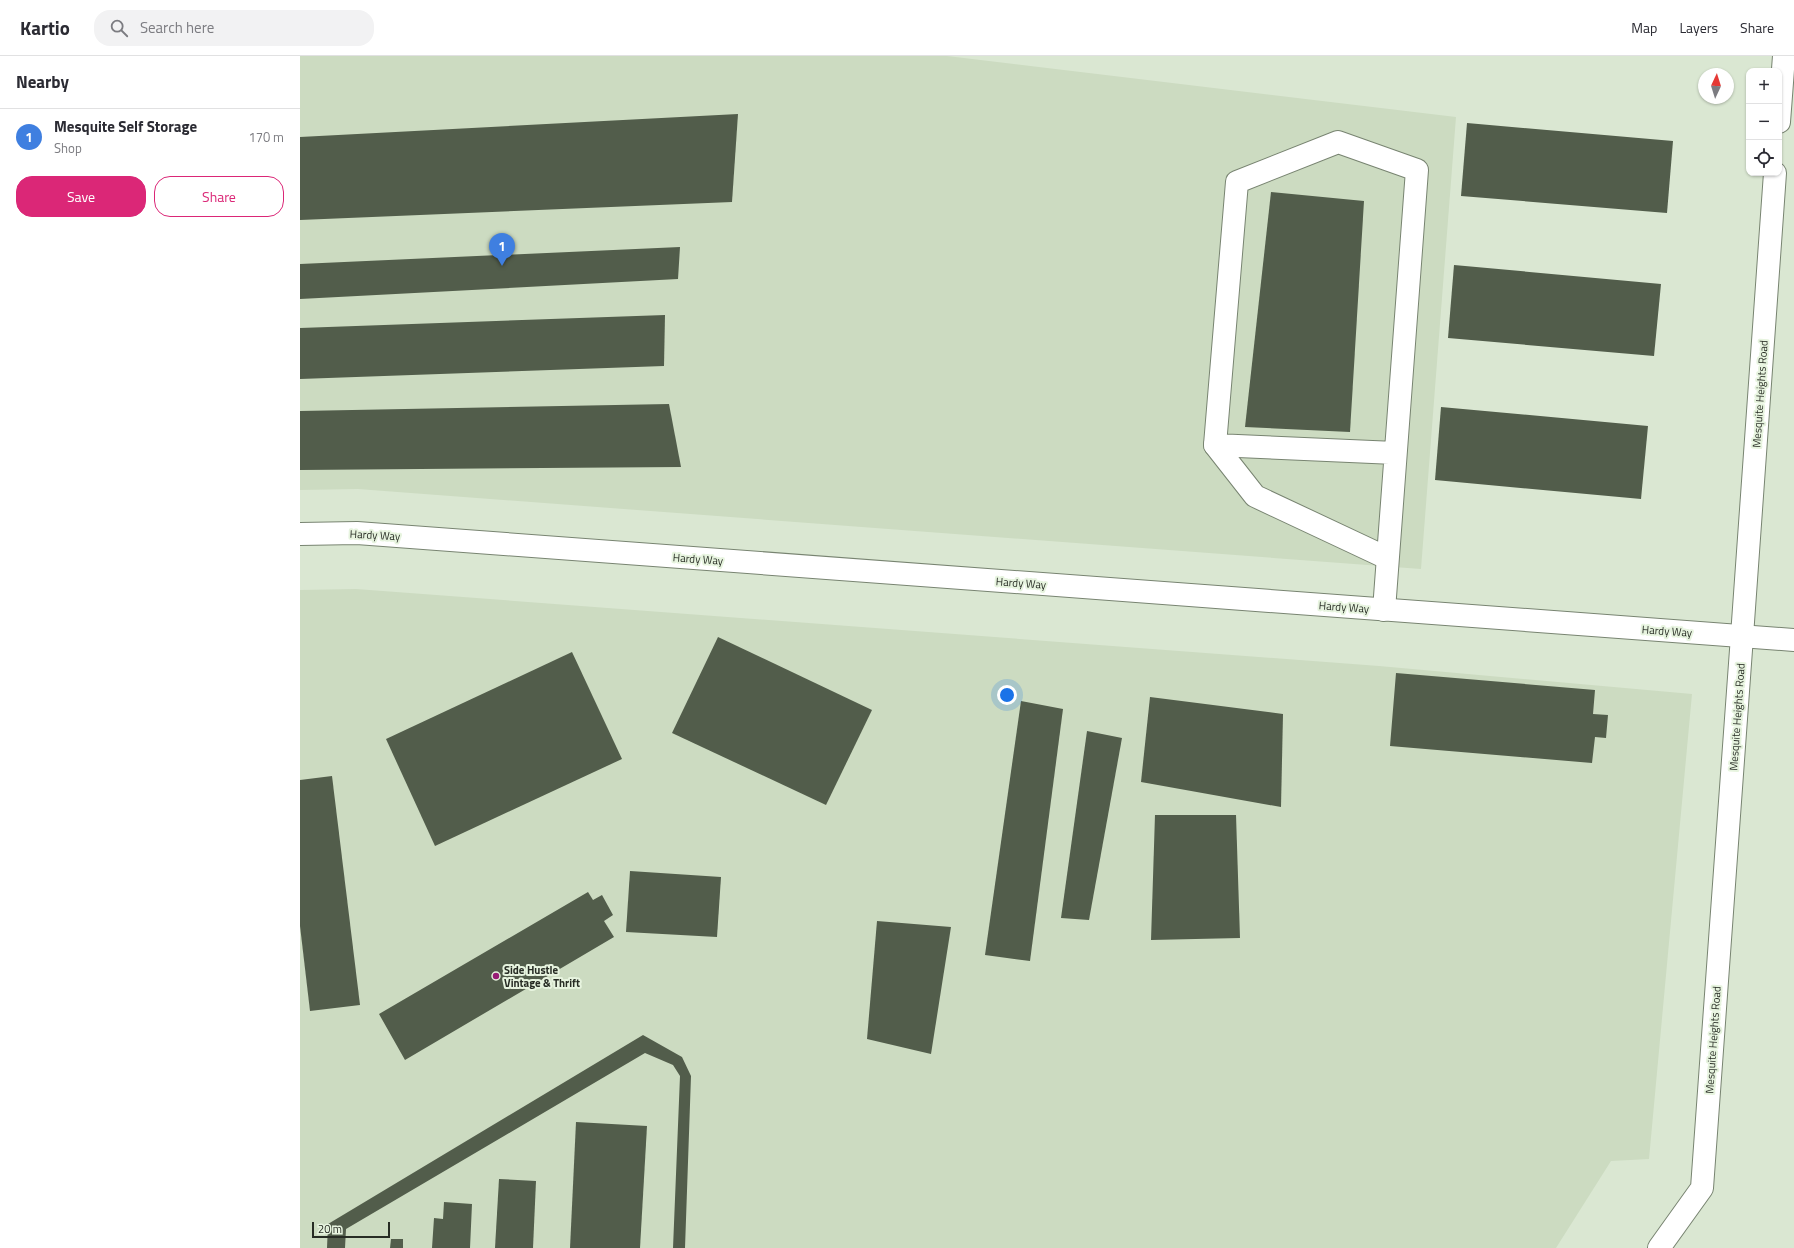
<!DOCTYPE html>
<meta charset="utf-8">
<style>
body{margin:0;font-family:"Titillium Web",sans-serif;background:#f2f2f3;color:#2b2b33}
.controls{position:absolute;right:12px;top:12px;display:grid;overflow:hidden;border-radius:8px;box-shadow:0 1px 3px #0004}
.controls button{width:36px;height:36px;display:grid;place-items:center;padding:0;border:0;border-bottom:1px solid #e1e1e2;background:#fff;color:#2b2b33;font:20px sans-serif}
.compass{position:absolute;left:1398px;top:12px;width:36px;height:36px;border-radius:50%;background:#fff;box-shadow:0 1px 3px #0004;rotate:4deg}
.scale{position:absolute;left:12px;bottom:10px;width:78px;box-sizing:border-box;padding-left:4px;border:2px solid #272c24;border-top:0;font-size:11px;line-height:14px;white-space:nowrap;color:#272c24;-webkit-text-stroke:3px #e7f4df;paint-order:stroke}
.you{position:absolute;left:707px;top:639px;width:14px;height:14px;margin:-10px;border:3px solid #fff;border-radius:50%;background:#1a73e8;box-shadow:0 0 0 6px #1a73e833}
.badge{display:grid;place-items:center;width:26px;height:26px;border-radius:50%;background:#db2777;color:#fff;font-size:13px;font-weight:700}
.pin{position:absolute;translate:-50% -33px;filter:drop-shadow(0 1px 2px #0008)}
.pin::after{content:'';position:absolute;top:21px;width:14px;height:12px;background:inherit;clip-path:polygon(0 0,100% 0,50% 100%)}
.list{margin:0;padding:0;list-style:none}
h2{display:flex;justify-content:space-between;align-items:center;height:52px;margin:0;padding:0 16px;font-size:17px}
h2 small{font-size:13px;font-weight:400;color:#7c7c81}
.list li{display:grid;grid-template-columns:26px 1fr auto;gap:12px;align-items:center;box-sizing:border-box;height:56px;padding:0 16px;border-top:1px solid #e1e1e2}
.list b{display:block;font-size:15px;white-space:nowrap}
.list p{margin:0;font-size:13px;white-space:nowrap;color:#7c7c81}
.list em{font-size:13px;font-style:normal;color:#7c7c81}
.actions{display:flex;gap:8px;padding:12px 16px}
.actions a{flex:1;padding:9px 0;border:1px solid #db2777;border-radius:16px;text-align:center;font-size:14px;color:#db2777}
.actions .main{background:#db2777;color:#fff}
.icon{flex:none;width:22px;height:22px;fill:none;stroke:currentColor;stroke-width:2;stroke-linecap:round;stroke-linejoin:round}
.map{position:relative;flex:none;width:1494px;height:1192px;overflow:hidden}
header{display:flex;align-items:center;gap:24px;box-sizing:border-box;height:56px;padding:0 20px;background:#fff;border-bottom:1px solid #e1e1e2}
header strong{font-size:19px}
nav{display:flex;gap:22px;margin-inline-start:auto;font-size:14px}
.search{width:280px;height:36px;background:#f2f2f3;display:flex;align-items:center;gap:10px;box-sizing:border-box;padding:0 14px;border-radius:16px;color:#7c7c81;font-size:15px}
main{display:flex}
aside{flex:1;background:#fff}
.map>svg:first-child{display:block}
</style>
<header>
<strong>Kartio</strong>
<div class="search"><svg class="icon" aria-label="search" viewBox="0 0 24 24"><circle cx="10" cy="10" r="6"/><path d="M15 15l6 6"/></svg>Search here</div>
<nav><a>Map</a><a>Layers</a><a>Share</a></nav>
</header>
<main>
<aside>
<h2>Nearby<small></small></h2>
<ul class="list">
<li><span class="badge" style="background:#3f7fe0">1</span><div><b>Mesquite Self Storage</b><p>Shop</p></div><em>170 m</em></li>
</ul>
<div class="actions"><a class="main">Save</a><a>Share</a></div>
</aside>
<div class="map">
<svg width="1494" height="1192" viewBox="0 0 1494 1192">
<rect width="100%" height="100%" fill="#dae7d2"/>
<!-- built -->
<g fill="#ccdbc1">
<polygon points="0,0 647,0 1156,61 1121,513 58,433 0,434"/>
<polygon points="56,533 1079,610 1392,638 1349,1103 1311,1105 1256,1192 0,1192 0,534"/>
</g>
<!-- building -->
<g fill="#525d4b">
<polygon points="438,58 432,146 0,164 0,81"/>
<polygon points="1167,67 1373,85 1367,157 1161,140"/>
<polygon points="971,136 1064,145 1050,376 945,371"/>
<polygon points="380,191 378,223 0,243 0,208"/>
<polygon points="1154,209 1361,228 1354,300 1148,282"/>
<polygon points="365,259 364,310 0,323 0,272"/>
<polygon points="369,348 381,411 0,414 0,355"/>
<polygon points="1141,351 1348,370 1341,443 1135,424"/>
<polygon points="418,581 572,654 526,749 372,677"/>
<polygon points="272,596 322,703 135,790 86,683"/>
<polygon points="1096,617 1295,634 1293,658 1308,659 1306,682 1295,681 1292,707 1090,690"/>
<polygon points="850,641 983,658 981,751 841,726"/>
<polygon points="721,645 763,653 730,905 685,899"/>
<polygon points="787,675 822,682 789,864 761,862"/>
<polygon points="32,720 60,949 10,955 0,870 0,724"/>
<polygon points="855,759 936,759 940,882 851,884"/>
<polygon points="330,815 421,821 417,881 326,876"/>
<polygon points="288,836 293,844 302,839 313,859 304,865 314,881 105,1004 79,958"/>
<polygon points="577,865 651,871 631,998 567,983"/>
<polygon points="343,979 382,1001 391,1020 385,1192 373,1192 380,1020 373,1009 345,997 46,1173 45,1192 27,1192 28,1168"/>
<polygon points="276,1066 347,1070 340,1192 270,1192"/>
<polygon points="199,1123 236,1125 233,1192 195,1192"/>
<polygon points="144,1146 172,1148 170,1192 132,1192 134,1162 143,1163"/>
<polygon points="91,1183 103,1183 103,1192 90,1192"/>
</g>
<g fill="none" stroke-linecap="round" stroke-linejoin="round">
<defs>
<g id="minor">
<polyline points="915,389 955,440 1087,502"/>
<polyline points="1084,554 1117,114 1038,86 937,126 915,389 1095,397"/>
<polyline points="1359,1192 1402,1132 1442,580"/>
</g>
<g id="major">
<polyline points="1479,66 1484,0"/>
<polyline points="0,478 57,477 1494,584"/>
<polyline points="1442,580 1475,117"/>
</g>
</defs>
<!-- minor casing -->
<use href="#minor" stroke="#788471" stroke-width="24"/>
<!-- major casing -->
<use href="#major" stroke="#788471" stroke-width="24"/>
<!-- minor -->
<use href="#minor" stroke="#fff" stroke-width="22"/>
<!-- major -->
<use href="#major" stroke="#fff" stroke-width="22"/>
</g>
<!-- markers -->
<circle fill="#981c75" stroke="#e7f4df" stroke-width="1.5" cx="196" cy="920" r="4"/>
<g text-anchor="middle" dominant-baseline="central" stroke-width="4" stroke-linejoin="round" paint-order="stroke">
<!-- street labels -->
<g font-size="11" fill="#272c24" stroke="#e7f4df">
<text transform="translate(1460 338) rotate(-86)">Mesquite Heights Road</text>
<text transform="translate(75 479) rotate(3)">Hardy Way</text>
<text transform="translate(398 503) rotate(4)">Hardy Way</text>
<text transform="translate(721 527) rotate(4)">Hardy Way</text>
<text transform="translate(1044 551) rotate(4)">Hardy Way</text>
<text transform="translate(1367 575) rotate(4)">Hardy Way</text>
<text transform="translate(1437 661) rotate(-86)">Mesquite Heights Road</text>
<text transform="translate(1413 984) rotate(-86)">Mesquite Heights Road</text>
</g>
<!-- poi labels -->
<g font-size="11" font-weight="bold" fill="#272c24" stroke="#e7f4df" text-anchor="start">
<text x="204" y="914">Side Hustle<tspan x="204" dy="13">Vintage &amp; Thrift</tspan></text>
</g>
</g>
</svg>
<div class="controls">
<button>+</button>
<button>−</button>
<button><svg class="icon" aria-label="locate" viewBox="0 0 24 24"><circle cx="12" cy="12" r="6"/><path d="M12 2v4M12 18v4M2 12h4M18 12h4"/></svg></button>
</div>
<svg class="compass" viewBox="-18 -18 36 36"><path d="M0-13l5 13h-10z" fill="#e53935"/><path d="M0 13l5-13h-10z" fill="#7c7c81"/></svg>
<div class="scale">20 m</div>
<div class="you"></div>
<div class="pin badge" style="left:202px;top:210px;background:#3f7fe0">1</div>
</div>
</main>
